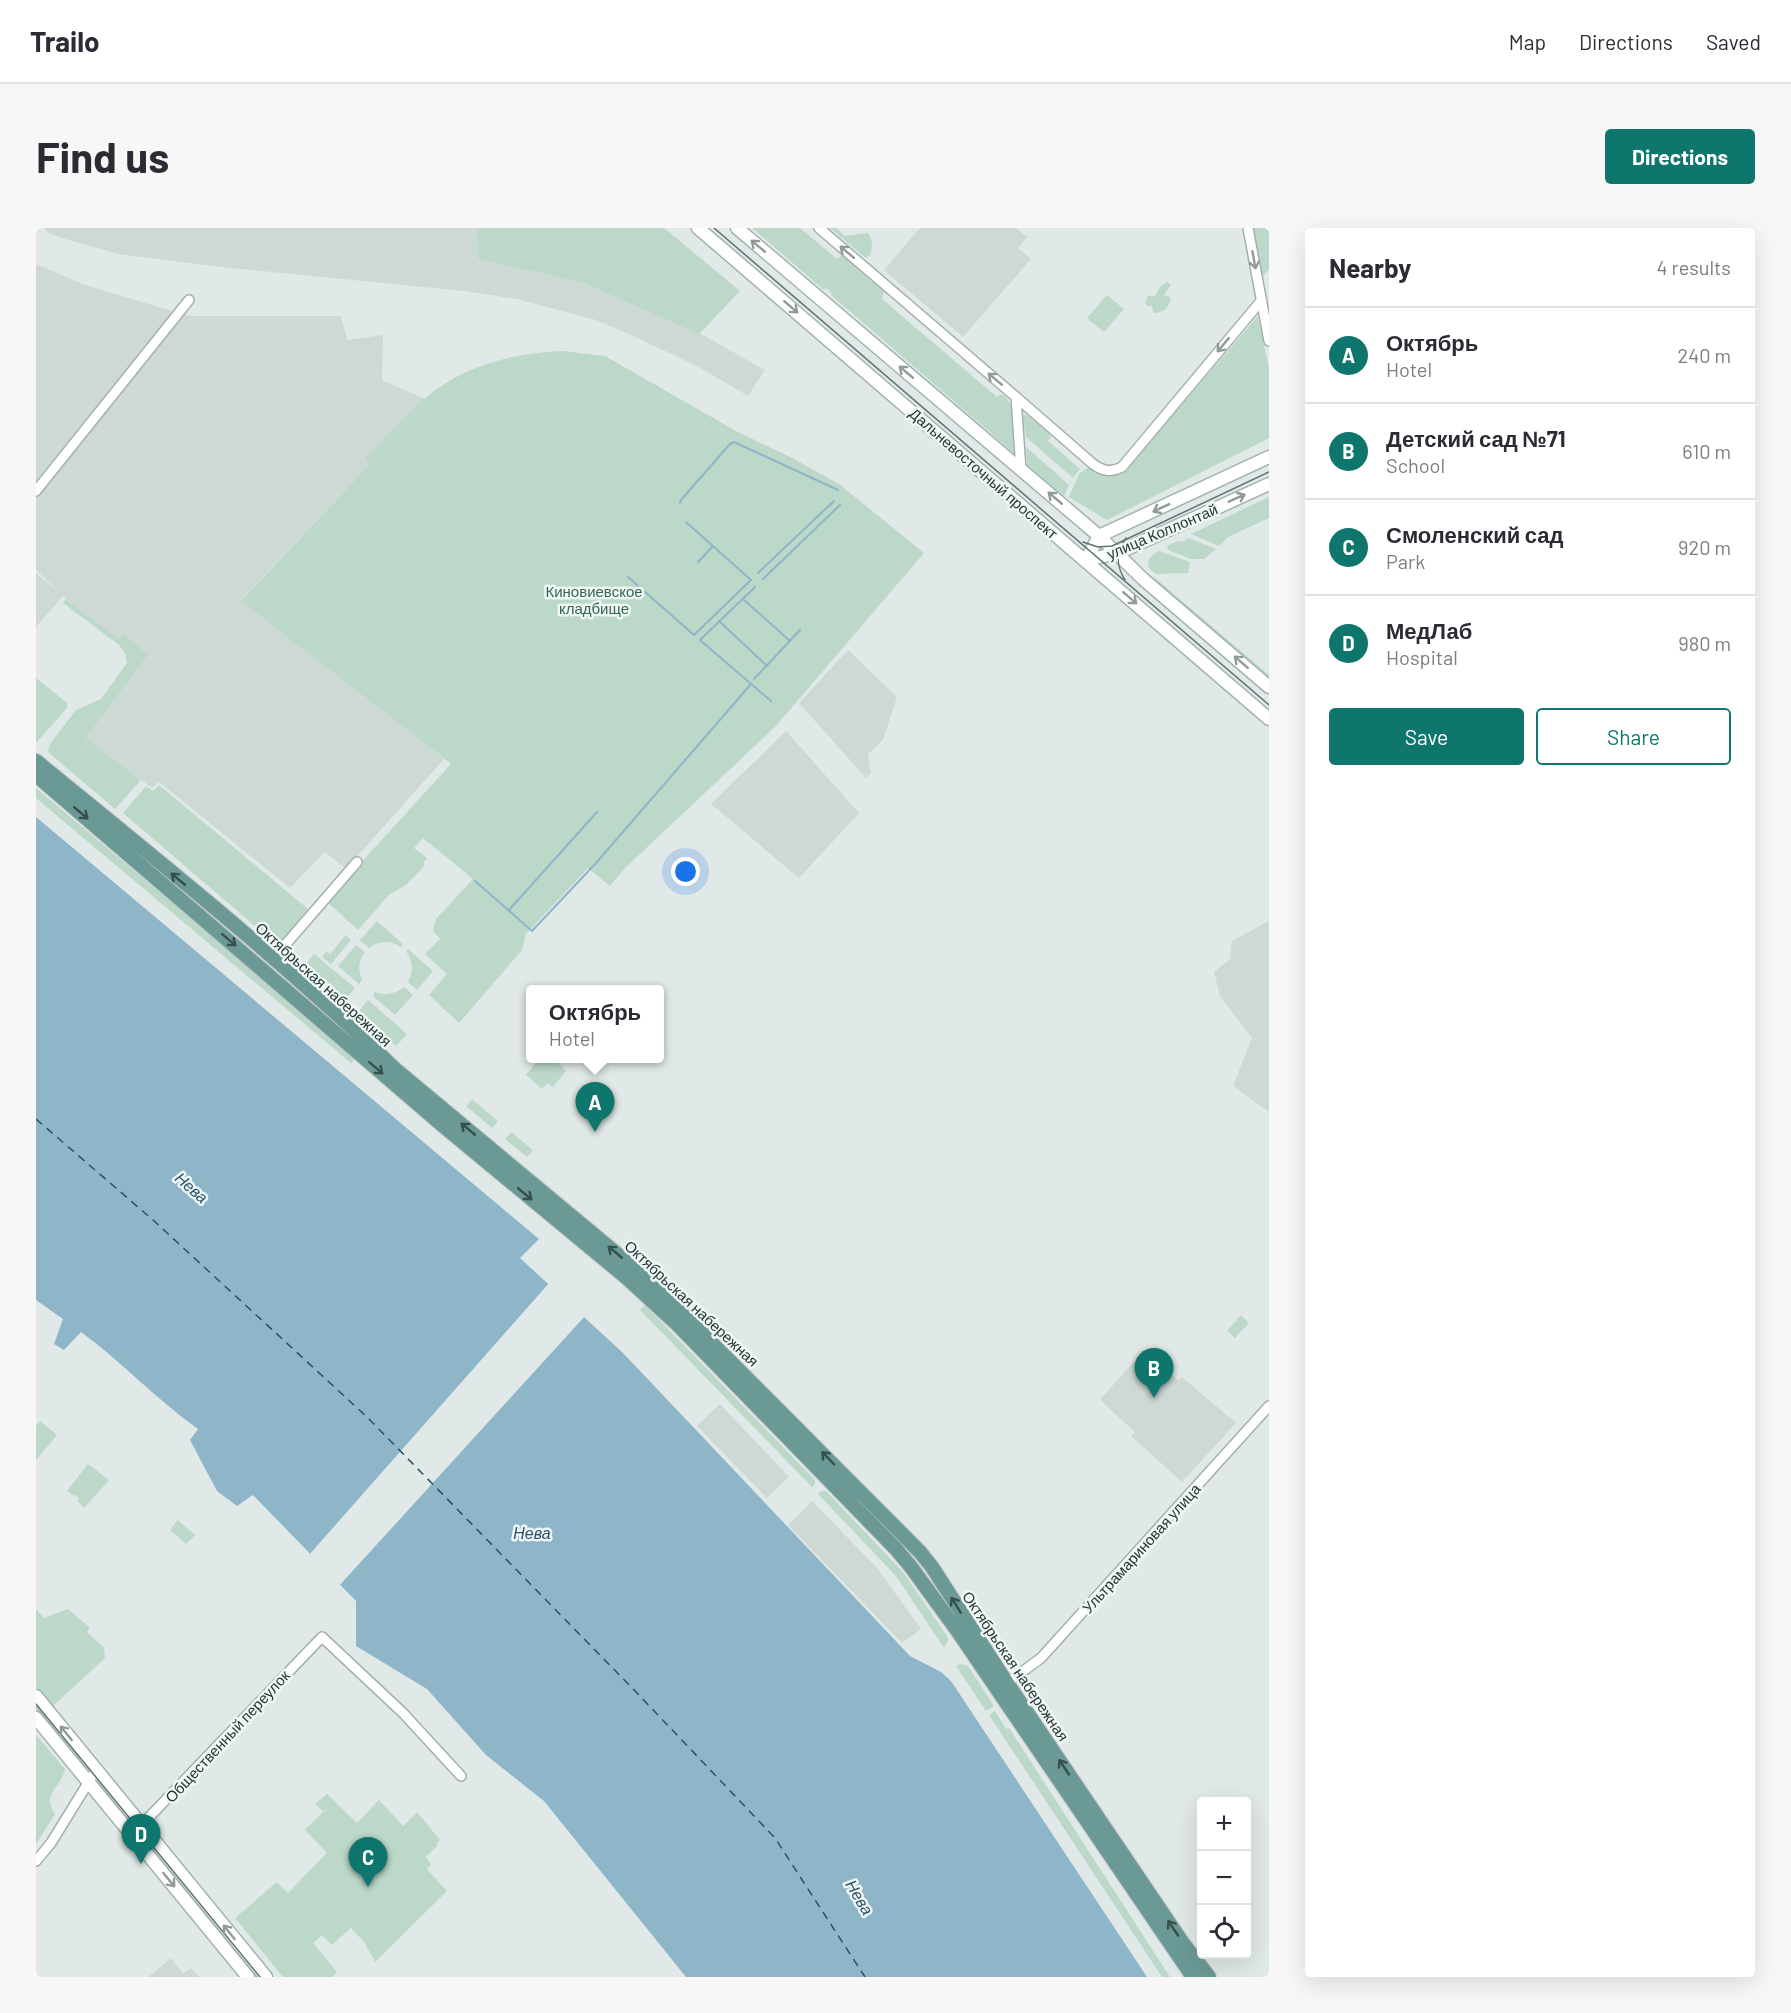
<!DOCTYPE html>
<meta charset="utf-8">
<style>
body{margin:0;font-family:Barlow,sans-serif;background:#f7f7f7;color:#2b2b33}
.controls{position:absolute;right:18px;bottom:18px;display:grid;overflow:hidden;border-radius:6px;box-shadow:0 6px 24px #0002}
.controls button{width:54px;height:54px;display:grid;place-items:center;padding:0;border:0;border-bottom:2px solid #e1e1e2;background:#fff;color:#2b2b33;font:30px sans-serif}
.you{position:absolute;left:650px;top:644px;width:21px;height:21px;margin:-15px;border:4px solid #fff;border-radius:50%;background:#1a73e8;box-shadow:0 0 0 9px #1a73e833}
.badge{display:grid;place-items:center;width:39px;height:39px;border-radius:50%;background:#0f766e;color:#fff;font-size:20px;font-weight:700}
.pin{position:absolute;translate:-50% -50px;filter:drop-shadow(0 2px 3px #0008)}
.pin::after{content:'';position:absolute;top:32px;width:21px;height:18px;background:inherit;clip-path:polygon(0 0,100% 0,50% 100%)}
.popup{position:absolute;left:490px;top:757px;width:138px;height:78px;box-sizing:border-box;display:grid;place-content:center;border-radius:6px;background:#fff;filter:drop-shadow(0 2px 4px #0005);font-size:20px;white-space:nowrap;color:#7c7c81}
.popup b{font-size:22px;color:#2b2b33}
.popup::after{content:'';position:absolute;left:50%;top:100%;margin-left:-12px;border:12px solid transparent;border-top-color:#fff}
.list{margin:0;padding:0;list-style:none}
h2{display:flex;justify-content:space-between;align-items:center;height:78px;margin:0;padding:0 24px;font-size:26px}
h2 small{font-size:20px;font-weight:400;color:#7c7c81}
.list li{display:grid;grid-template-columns:39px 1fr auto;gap:18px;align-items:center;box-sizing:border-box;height:96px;padding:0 24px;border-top:2px solid #e1e1e2}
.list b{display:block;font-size:22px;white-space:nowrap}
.list p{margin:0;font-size:20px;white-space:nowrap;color:#7c7c81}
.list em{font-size:20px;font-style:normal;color:#7c7c81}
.actions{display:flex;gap:12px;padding:18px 24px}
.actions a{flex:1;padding:14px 0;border:2px solid #0f766e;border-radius:6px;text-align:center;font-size:21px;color:#0f766e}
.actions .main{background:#0f766e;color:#fff}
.icon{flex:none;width:33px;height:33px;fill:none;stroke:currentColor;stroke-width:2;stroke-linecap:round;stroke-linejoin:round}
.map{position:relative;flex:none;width:1233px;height:1749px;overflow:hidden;border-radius:6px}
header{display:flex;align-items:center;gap:36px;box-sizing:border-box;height:84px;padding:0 30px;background:#fff;border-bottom:2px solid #e1e1e2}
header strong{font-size:28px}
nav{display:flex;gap:33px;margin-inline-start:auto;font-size:21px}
.intro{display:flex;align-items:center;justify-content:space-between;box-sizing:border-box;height:144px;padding:0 36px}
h1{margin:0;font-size:42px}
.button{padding:15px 27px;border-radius:6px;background:#0f766e;color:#fff;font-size:21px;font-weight:700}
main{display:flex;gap:36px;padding:0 36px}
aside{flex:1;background:#fff;border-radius:6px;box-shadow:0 6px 24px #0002}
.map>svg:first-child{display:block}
</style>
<header>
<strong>Trailo</strong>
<nav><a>Map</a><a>Directions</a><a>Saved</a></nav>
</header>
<div class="intro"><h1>Find us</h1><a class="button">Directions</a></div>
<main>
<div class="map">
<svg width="1233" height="1749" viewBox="0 0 1233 1749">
<rect width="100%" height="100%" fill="#e0e9e7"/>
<!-- built -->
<g fill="#ced9d6">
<polygon points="9,0 441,0 442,31 548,55 669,108 729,142 712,168 661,138 595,107 560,92 481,71 428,63 194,40 82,26 29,11 12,5"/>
<polygon points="884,0 980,0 991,9 982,20 995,31 927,109 848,42"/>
<polygon points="0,36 49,57 153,88 305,88 311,112 347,107 346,152 389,171 330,230 335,235 205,372 408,531 310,641 289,624 254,660 123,554 116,560 50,510 112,427 87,406 82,412 27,368 0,399 0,345 24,365 0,342"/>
<polygon points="812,422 861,469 847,512 832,526 835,545 830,550 763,475"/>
<polygon points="750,503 823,585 763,650 675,576"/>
<polygon points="1233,693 1233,884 1197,858 1216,810 1184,768 1178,744 1194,731 1196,713"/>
<polygon points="1108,1122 1142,1152 1146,1149 1200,1195 1146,1254 1095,1208 1099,1204 1064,1172"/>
<polygon points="684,1176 753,1249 731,1270 661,1198"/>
<polygon points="776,1273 841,1340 885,1401 866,1415 752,1297"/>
<polygon points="135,1730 147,1745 155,1740 163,1749 112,1749"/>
</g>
<!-- green -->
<g fill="#bbd8c8">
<polygon points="441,0 628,0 704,63 663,106 548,55 442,31"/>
<path d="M716,0H764L801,31L805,28H807L848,64L846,71L961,169L965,166C981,173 979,210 979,226L795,67L796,65L790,60L788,62Z"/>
<polygon points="794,0 800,0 809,8 832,5 836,13 835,26 830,30"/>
<polygon points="1216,0 1233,0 1233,42 1225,49"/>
<polygon points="1131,54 1135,57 1128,67 1134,69 1135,73 1129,82 1121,85 1117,84 1116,78 1111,78 1109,74 1112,68 1119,68 1124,59"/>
<polygon points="1071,67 1088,81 1068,104 1051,90"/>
<polygon points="1222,88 1233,141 1233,210 1071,292 1033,269 1043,246 1054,238 1067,248 1081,247 1094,237"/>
<path d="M526,123L569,128L700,203L756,230L803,256L888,325L739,499L589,640L574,658L552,640L490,706L486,722L423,795L393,767L411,746L389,726L404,711L397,703L400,691L437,651L387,610L378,620L391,630L387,635L389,637L370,657L353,667L322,702L290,673L415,536L205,373L334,236L329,230C349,211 367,189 388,171C427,138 476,125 526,123Z"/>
<polygon points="989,186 1014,206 1015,209 1012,213 1044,241 1037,250 990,209 987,189"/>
<polygon points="990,219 1033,257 1028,268 991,237"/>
<polygon points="1233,269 1233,290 1192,309 1183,318 1155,306"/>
<polygon points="1153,310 1180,321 1168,331 1155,331 1132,322 1131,318 1142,313 1147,314"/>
<path d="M1123,323L1154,334L1152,345L1120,346L1113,340C1110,331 1116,327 1123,323Z"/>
<polygon points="1119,350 1233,447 1233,452 1115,351"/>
<polygon points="30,371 82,411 88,406 112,427 50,510 105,552 79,581 12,524 14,516 40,482 65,471 91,435 89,425 83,417 27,375"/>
<polygon points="0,450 31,475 31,480 0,515"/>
<polygon points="123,557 272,681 242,718 87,585 110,558 117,563"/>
<polygon points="0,560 316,826 318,829 316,836 0,570"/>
<path d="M341,693L367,716L365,719C354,712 344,712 333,720L324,712Z"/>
<polygon points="310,707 315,712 295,736 286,729 291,723 294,726"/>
<path d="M320,717L329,724C322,733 322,742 326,752L323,756L302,738Z"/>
<path d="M372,721L397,743L381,762L372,754C378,744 377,733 370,723Z"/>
<polygon points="278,726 319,760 308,774 267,740"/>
<path d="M368,759L377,767L359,787L337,768L339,764C350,768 359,766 368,759Z"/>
<polygon points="332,772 371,806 360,818 321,785"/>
<polygon points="504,830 521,831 520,832 530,843 517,859 511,855 506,861 490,847"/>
<polygon points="436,871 462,893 456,900 430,878"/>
<polygon points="475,904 497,922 491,929 469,911"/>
<polygon points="609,1077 779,1252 779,1256 776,1259 604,1082"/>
<polygon points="1205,1087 1213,1095 1199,1110 1191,1103"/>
<polygon points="4,1193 21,1207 0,1232 0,1198"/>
<polygon points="52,1236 73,1252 48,1280 41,1272 43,1271 40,1267 38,1268 31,1263"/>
<polygon points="786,1263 790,1263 867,1344 911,1408 912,1412 908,1420 860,1348 782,1266"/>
<polygon points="142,1292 159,1307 150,1316 134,1302"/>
<polygon points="0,1381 8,1390 32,1381 54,1400 51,1404 68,1420 69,1430 17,1478 0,1458"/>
<polygon points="925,1436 932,1438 958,1478 950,1483 920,1438"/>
<polygon points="959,1483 970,1501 973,1500 1134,1749 1126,1749 953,1487"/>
<path d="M0,1507L29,1541C24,1562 5,1566 19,1586L0,1616Z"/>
<polygon points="291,1566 321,1595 343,1572 367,1598 381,1584 404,1612 400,1616 402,1617 390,1629 395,1636 391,1641 411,1663 339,1734 329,1715 315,1700 296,1717 286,1707 277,1715 301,1744 296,1749 247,1749 199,1690 241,1654 252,1665 291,1625 269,1602 294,1577 287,1583 279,1576"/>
</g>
<!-- water -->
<path fill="#8eb5c8" d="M0,589L503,1011L484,1030L587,1125L874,1428L905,1444L915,1453L1111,1749H650L508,1573L450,1527L391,1461L320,1418V1373L217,1267L201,1278L181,1263L154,1212L162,1201C121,1172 86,1134 45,1104L28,1122L18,1116L27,1091L0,1072Z"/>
<!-- pier -->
<polygon fill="#e0e9e7" points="514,1054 550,1087 302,1359 272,1328"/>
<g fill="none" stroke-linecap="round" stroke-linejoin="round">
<!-- stream -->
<g stroke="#8eb5c8" stroke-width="2">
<polyline points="644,275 645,272 694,216 698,214 802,262"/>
<polyline points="662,334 677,318"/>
<polyline points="722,345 798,273"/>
<polyline points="592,349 658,407 715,352 650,294"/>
<polyline points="727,351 804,277"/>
<polyline points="719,359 664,412 735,473"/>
<polyline points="707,371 754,413"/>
<polyline points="683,393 731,438"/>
<polyline points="718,451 764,402"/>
<polyline points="439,653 496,703 560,635 715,456"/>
<polyline points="473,682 561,584"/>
</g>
<!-- ferry -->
<polyline stroke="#25536c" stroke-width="1.5" stroke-dasharray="8 6" stroke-linecap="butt" points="0,891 117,992 331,1189 601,1465 739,1610 829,1749"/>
<defs>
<g id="street">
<polyline points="783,0 980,169 985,242"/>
<polyline points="1212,0 1233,113"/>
<path d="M980,169L1057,236C1067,243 1074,245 1086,239L1225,73"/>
<polyline points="0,263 153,72"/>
<polyline points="237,731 321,634"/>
<polyline points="971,1455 1005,1430 1233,1178"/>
<polyline points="96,1607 286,1409 367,1485 425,1548"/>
<polyline points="0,1633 15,1615 60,1542"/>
</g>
<g id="secondary">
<polyline points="662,0 1233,491"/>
<polyline points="701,0 1063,308 1107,351 1233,459"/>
<polyline points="1050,332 1063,308 1233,229"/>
<polyline points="1050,332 1082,325 1233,256"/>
<polyline points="0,1468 230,1749"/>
<polyline points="0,1490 212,1749"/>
</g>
<g id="primary">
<path d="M0,533C121,632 248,733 360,842L599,1041L638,1077L884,1324L896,1339L971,1455L1146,1714L1173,1749"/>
<polyline points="0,547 405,896 591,1050 641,1096 860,1321 875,1339 923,1405 1157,1749"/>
</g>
</defs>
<!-- street casing -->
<use href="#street" stroke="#a4b0ae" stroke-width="12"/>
<!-- secondary casing -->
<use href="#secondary" stroke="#a1b3b0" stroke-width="15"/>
<!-- primary casing -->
<use href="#primary" stroke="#bdc3c2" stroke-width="16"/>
<!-- street -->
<use href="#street" stroke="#fff" stroke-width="9"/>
<!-- secondary -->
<use href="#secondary" stroke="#fff" stroke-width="12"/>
<!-- primary -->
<use href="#primary" stroke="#6a9996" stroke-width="14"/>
<!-- tram -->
<g stroke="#5d7371" stroke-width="1.5">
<polyline points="678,0 1233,477"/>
<polyline points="1047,314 1062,319 1076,318 1233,244"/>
<path d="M1089,352C1080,338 1080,323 1090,310"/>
<polyline points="0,1476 224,1749"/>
</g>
</g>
<!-- one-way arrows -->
<defs><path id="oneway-shaft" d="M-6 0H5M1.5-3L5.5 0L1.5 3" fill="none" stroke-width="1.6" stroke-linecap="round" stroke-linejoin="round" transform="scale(1.5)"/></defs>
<g stroke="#919b9a">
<use href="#oneway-shaft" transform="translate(722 18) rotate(-140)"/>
<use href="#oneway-shaft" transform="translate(811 24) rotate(-140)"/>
<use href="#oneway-shaft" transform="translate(1218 32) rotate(80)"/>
<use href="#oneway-shaft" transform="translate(755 79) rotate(41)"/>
<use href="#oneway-shaft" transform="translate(1187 117) rotate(130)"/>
<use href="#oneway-shaft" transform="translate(870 144) rotate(-140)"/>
<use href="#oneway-shaft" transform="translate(959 151) rotate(-140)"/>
<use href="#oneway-shaft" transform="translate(1019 270) rotate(-140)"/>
<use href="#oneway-shaft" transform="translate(1201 270) rotate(-24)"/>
<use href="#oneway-shaft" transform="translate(1125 280) rotate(155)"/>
<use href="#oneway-shaft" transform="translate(1094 370) rotate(41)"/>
<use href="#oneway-shaft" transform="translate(1205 434) rotate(-139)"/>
<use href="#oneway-shaft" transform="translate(30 1505) rotate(-129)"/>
<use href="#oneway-shaft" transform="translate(133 1652) rotate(51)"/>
<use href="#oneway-shaft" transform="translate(193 1704) rotate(-129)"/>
</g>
<g stroke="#35504d">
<use href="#oneway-shaft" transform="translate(45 585) rotate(40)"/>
<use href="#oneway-shaft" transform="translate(142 651) rotate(-140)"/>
<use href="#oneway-shaft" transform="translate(193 712) rotate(41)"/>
<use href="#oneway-shaft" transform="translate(340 840) rotate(41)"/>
<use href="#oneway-shaft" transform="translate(432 901) rotate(-140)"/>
<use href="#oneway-shaft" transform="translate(489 966) rotate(40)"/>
<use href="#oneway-shaft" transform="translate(579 1024) rotate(-140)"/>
<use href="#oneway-shaft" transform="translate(792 1230) rotate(-134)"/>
<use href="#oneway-shaft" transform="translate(920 1377) rotate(-122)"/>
<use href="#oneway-shaft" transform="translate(1028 1539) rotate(-124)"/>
<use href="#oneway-shaft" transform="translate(1137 1700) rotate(-124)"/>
</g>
<g text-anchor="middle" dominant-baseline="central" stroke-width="5" stroke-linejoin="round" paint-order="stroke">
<!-- street labels -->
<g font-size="15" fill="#233735" stroke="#f0f6f4">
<text transform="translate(948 245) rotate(41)">Дальневосточный проспект</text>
<text transform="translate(1126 303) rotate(-23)">улица Коллонтай</text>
<text transform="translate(288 756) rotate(42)">Октябрьская набережная</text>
<text transform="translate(656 1075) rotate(43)">Октябрьская набережная</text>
<text transform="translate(1105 1320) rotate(-48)">Ультрамариновая улица</text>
<text transform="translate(980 1438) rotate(56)">Октябрьская набережная</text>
<text transform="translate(191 1508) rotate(-47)">Общественный переулок</text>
</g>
<!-- park labels -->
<g font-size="15" fill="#326951" stroke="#f0f6f4">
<text x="558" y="363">Киновиевское<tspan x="558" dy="17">кладбище</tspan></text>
</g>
<!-- water labels -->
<g font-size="16" font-style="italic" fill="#25536c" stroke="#f0f6f4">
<text transform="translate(156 959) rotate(41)">Нева</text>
<text x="496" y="1304">Нева</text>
<text transform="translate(824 1669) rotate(59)">Нева</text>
</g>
</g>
</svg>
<div class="controls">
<button>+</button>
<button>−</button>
<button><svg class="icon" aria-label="locate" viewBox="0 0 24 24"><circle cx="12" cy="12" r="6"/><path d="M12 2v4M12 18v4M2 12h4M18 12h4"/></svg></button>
</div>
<div class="you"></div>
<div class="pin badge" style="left:559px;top:904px">A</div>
<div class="popup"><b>Октябрь</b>Hotel</div>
<div class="pin badge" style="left:1118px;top:1170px">B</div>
<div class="pin badge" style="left:332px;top:1659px">C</div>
<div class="pin badge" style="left:105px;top:1636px">D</div>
</div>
<aside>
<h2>Nearby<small>4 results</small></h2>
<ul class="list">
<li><span class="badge">A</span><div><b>Октябрь</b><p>Hotel</p></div><em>240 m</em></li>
<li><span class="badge">B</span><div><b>Детский сад №71</b><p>School</p></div><em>610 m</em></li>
<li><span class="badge">C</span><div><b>Смоленский сад</b><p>Park</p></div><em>920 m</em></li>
<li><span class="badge">D</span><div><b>МедЛаб</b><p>Hospital</p></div><em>980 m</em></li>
</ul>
<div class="actions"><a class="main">Save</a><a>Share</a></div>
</aside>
</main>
